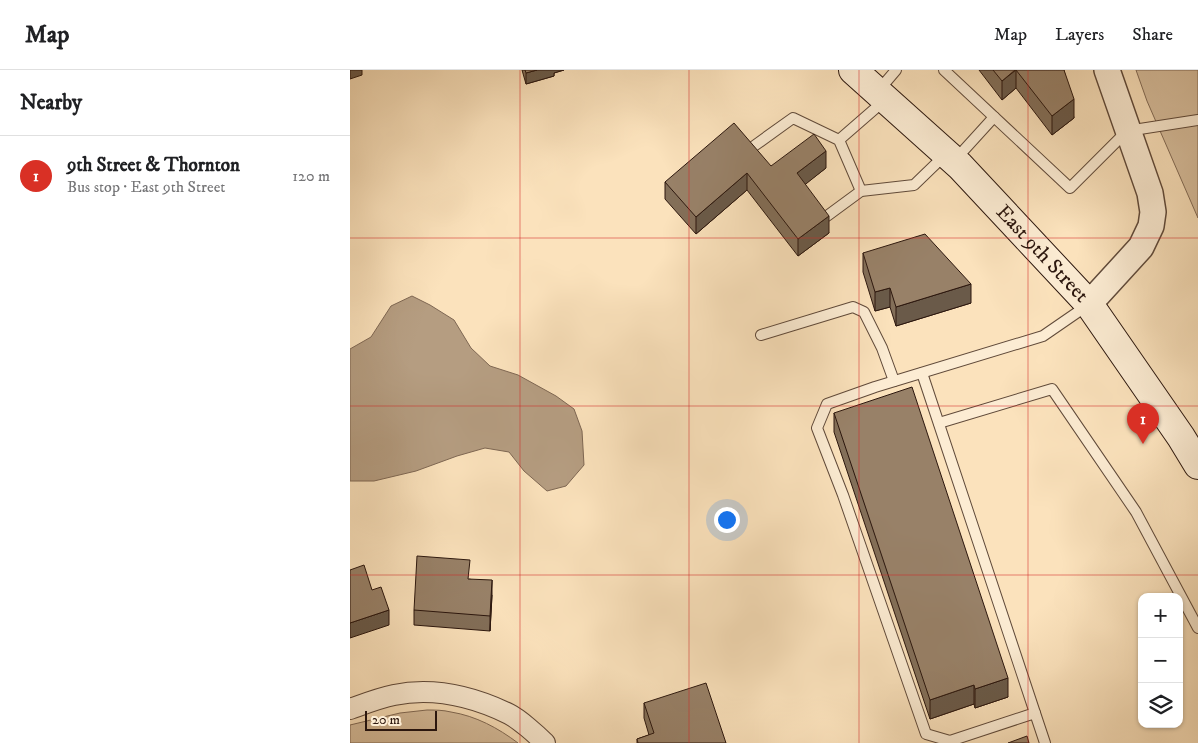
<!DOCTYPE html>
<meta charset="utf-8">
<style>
body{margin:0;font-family:"IM FELL DW Pica",serif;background:#f2f2f2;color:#202124}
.controls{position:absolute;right:15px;bottom:15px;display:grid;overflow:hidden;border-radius:10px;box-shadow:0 1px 4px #0004}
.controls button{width:45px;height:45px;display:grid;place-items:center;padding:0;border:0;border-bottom:1px solid #e0e0e0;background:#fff;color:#202124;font:25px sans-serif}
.scale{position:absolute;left:15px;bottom:12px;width:72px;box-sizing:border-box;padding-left:5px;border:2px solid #2c170e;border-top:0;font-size:14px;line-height:18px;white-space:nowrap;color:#2c170e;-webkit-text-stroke:4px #fcecd3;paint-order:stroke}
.you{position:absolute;left:376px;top:449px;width:18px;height:18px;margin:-12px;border:4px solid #fff;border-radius:50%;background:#1a73e8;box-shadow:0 0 0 8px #1a73e833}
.badge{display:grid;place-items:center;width:32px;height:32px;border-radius:50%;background:#d93025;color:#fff;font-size:16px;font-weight:700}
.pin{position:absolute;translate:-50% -41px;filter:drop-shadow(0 1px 2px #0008)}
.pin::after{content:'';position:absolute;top:26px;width:18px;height:15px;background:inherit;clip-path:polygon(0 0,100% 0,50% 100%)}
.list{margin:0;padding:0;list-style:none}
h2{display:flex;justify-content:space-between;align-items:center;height:65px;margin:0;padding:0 20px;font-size:21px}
h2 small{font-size:16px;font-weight:400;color:#757577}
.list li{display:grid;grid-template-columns:32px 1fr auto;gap:15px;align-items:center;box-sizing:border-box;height:80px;padding:0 20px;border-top:1px solid #e0e0e0}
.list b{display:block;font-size:19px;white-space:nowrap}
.list p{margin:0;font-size:16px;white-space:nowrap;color:#757577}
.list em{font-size:16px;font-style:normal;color:#757577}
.icon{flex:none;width:28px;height:28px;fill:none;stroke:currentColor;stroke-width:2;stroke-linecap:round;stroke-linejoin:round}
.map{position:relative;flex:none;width:848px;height:673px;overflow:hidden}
header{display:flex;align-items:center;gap:30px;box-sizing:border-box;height:70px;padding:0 25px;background:#fff;border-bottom:1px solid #e0e0e0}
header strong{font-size:24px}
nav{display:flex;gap:28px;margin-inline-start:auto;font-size:18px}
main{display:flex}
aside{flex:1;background:#fff}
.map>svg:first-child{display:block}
</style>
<header>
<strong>Map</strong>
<nav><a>Map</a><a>Layers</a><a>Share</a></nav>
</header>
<main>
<aside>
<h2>Nearby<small></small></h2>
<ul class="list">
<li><span class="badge">1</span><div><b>9th Street &amp; Thornton</b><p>Bus stop · East 9th Street</p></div><em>120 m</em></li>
</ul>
</aside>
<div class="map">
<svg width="848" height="673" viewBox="0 0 848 673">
<rect width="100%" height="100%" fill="#fbe2bc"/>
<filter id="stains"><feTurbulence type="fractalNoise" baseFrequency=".004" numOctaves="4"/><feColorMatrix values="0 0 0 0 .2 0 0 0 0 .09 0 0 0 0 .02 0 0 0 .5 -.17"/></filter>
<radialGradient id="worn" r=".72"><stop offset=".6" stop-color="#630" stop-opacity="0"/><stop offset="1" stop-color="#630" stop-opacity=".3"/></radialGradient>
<!-- green -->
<g fill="#d8bf9e" stroke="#826b56">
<polygon points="786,0 848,0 848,148 797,31"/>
<path d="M77,640C85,640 93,640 101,642C126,646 148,658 168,673H0V655L50,643Z"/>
</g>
<!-- water -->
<polygon fill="#b59d81" stroke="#7e6753" points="62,226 80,235 104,250 121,278 140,296 168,305 206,326 224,339 232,361 234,395 216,416 197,421 174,401 159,382 135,378 107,386 66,401 24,411 0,411 0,279 21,267 41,236"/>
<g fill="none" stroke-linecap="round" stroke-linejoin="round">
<defs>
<g id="service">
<polyline points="594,0 720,118 777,61 848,50"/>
<polyline points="529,20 546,0"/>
<polyline points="489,70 535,30"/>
<polyline points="404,76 443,48 489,70 511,121"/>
<polyline points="604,91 644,47"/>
<polyline points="477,146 511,121 564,115 595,85"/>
<polyline points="411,265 503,237 514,242 532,278 544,311"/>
<polyline points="572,303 685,643"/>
<polyline points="589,353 702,319 786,442 848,558"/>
<polyline points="695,673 685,643 600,671 576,664 493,425 467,358 477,334 525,317 693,266 738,235"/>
</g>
<path id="minor" d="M0,639C14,634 29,628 44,625C83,617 124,627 159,644C169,649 187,665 195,673"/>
<polyline id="tertiary" points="739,234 791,177 801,156 803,142 800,123 757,0"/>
<g id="secondary">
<path id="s1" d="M503,0L610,96L739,234L831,367L848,395"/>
</g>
</defs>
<!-- service casing -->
<use href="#service" stroke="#604a3a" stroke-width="12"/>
<!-- minor casing -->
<use href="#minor" stroke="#604a3a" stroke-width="22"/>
<!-- tertiary casing -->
<use href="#tertiary" stroke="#604a3a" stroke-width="28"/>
<!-- secondary casing -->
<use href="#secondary" stroke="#2c170e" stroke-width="30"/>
<!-- service -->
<use href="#service" stroke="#fcecd3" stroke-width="10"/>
<!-- minor -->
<use href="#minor" stroke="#fcecd3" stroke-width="20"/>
<!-- tertiary -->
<use href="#tertiary" stroke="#fcecd3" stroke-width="25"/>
<!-- secondary -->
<use href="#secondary" stroke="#fcecd3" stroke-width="28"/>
</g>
<!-- wall -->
<g fill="#836f59" stroke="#2c170e">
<polygon points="172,0 214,0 204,3 204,6 176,14"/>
<polygon points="629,0 714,0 724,48 702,65 666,18 652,30"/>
<polygon points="421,96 476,98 455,114 479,163 448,186 397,120 346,164 315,129 315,112"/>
<polygon points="513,183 621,233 546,256 540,237 525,241 513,202"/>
<polygon points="484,343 658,627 625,638 624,634 580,649 484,362"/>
<polygon points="120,509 142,525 140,561 64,555 64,540"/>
<polygon points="294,633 376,673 287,673 287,669 299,665 294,648"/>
</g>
<!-- shaded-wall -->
<g fill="#6a5a49" stroke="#2c170e">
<polygon points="0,0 12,0 12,5 0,9"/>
<polygon points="187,0 214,0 204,3 204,6 176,14 176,3"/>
<polygon points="666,0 666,18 652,30 652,11"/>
<polygon points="724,29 724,48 702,65 702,46"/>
<polygon points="476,81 476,98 447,121 447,103"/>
<polygon points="397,103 397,120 346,164 346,147"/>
<polygon points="479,146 479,163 448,186 448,169"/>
<polygon points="621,214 621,233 546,256 546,237"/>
<polygon points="540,218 540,237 525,241 525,222"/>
<polygon points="142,510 142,525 140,561 140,546"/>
<polygon points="39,540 39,555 0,568 0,553"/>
<polygon points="658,608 658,627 625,638 625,619"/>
<polygon points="624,615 624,634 580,649 580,630"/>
</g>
<!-- building -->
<g fill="#988168" stroke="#2c170e">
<polygon points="175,0 187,0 176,3"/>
<polygon points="643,0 665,0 652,11"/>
<polygon points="666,0 714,0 724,29 702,46"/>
<polygon points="384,53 421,96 464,64 476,81 447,103 479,146 448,169 397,103 346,147 315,112"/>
<polygon points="575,164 621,214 546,237 540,218 525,222 513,183"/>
<polygon points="562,317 658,608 625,619 624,615 580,630 484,343"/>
<polygon points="67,486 120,490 118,509 142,510 140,546 64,540"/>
<polygon points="14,495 22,520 31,517 39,540 0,553 0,500"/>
<polygon points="356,613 376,673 288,673 287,669 304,663 294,633"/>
<polygon points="677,666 679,673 658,673"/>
</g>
<!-- grid -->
<path fill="none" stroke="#d62828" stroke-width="1" stroke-opacity="0.55" d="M170,0V673M339,0V673M509,0V673M678,0V673M0,168H848M0,336H848M0,505H848"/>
<g text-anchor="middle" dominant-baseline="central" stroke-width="4" stroke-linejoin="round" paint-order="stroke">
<!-- street labels -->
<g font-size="21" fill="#2c170e" stroke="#fcecd3">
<text stroke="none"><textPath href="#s1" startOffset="264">East 9th Street</textPath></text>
</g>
</g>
<rect width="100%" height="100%" filter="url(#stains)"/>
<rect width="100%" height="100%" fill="url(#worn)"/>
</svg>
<div class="controls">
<button>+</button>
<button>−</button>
<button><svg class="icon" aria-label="layers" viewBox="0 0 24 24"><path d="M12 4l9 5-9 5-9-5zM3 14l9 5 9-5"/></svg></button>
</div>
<div class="scale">20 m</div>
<div class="you"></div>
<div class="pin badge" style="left:793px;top:374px">1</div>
</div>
</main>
